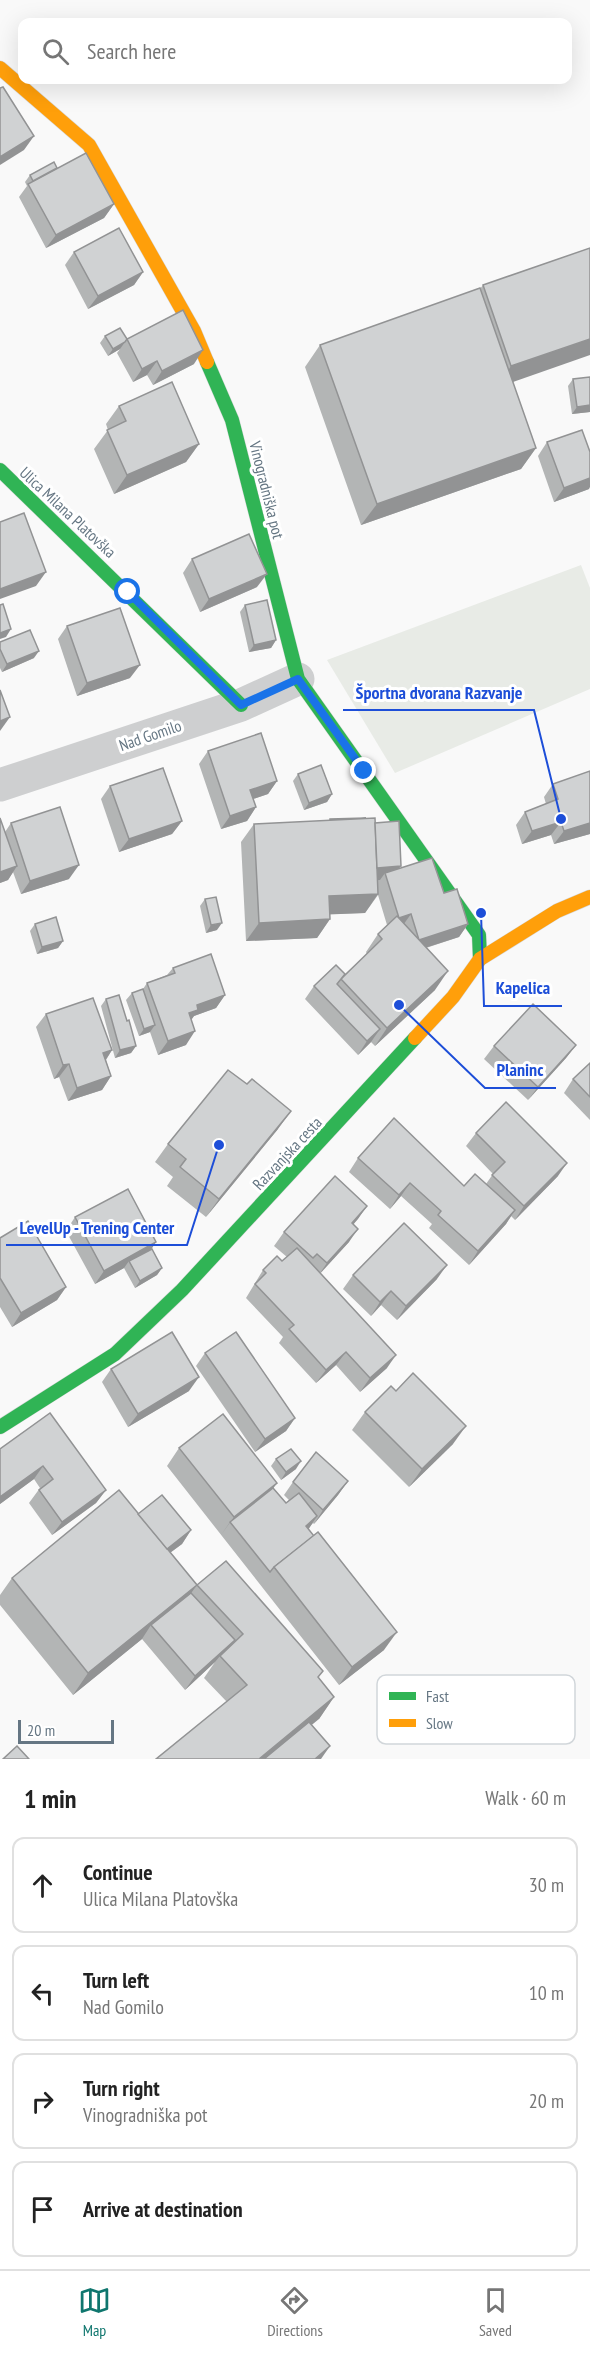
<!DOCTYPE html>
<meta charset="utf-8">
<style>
body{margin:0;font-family:"PT Sans Narrow",sans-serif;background:#f6f6f6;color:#222}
.scale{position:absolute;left:18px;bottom:15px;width:96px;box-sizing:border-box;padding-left:6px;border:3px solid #657683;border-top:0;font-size:16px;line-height:21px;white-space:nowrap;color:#657683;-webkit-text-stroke:4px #fff;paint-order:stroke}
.stop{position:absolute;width:18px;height:18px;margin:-14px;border:4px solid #1a73e8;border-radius:50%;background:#fff}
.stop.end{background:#1a73e8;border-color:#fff;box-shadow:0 2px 6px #0008}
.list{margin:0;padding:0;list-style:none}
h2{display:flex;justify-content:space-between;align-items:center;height:78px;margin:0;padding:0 24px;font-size:26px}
h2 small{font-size:20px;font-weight:400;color:#767676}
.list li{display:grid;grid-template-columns:39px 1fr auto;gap:18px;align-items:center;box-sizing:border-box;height:96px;margin:0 12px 12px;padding:0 12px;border:2px solid #e0e0e0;border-radius:12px}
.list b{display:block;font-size:22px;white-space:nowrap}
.list p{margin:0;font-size:20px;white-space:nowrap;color:#767676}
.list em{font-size:20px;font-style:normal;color:#767676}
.icon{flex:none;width:33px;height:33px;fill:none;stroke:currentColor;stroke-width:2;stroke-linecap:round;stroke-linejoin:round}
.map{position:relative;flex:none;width:590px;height:1759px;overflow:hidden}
.search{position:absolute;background:#fff;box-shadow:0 6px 24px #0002;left:18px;right:18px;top:18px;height:66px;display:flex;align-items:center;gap:15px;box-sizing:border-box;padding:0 21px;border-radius:12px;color:#767676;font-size:22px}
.sheet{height:510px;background:#fff}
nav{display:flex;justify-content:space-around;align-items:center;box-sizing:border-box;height:84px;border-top:2px solid #e0e0e0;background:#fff;font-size:16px;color:#767676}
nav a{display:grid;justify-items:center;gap:3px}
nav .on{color:#0f766e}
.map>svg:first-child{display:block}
</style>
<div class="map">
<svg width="590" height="1759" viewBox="0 0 590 1759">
<rect width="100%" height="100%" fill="#f9f9f9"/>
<!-- green -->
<polygon fill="#e8ebe6" points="581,565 590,588 590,689 395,773 327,660"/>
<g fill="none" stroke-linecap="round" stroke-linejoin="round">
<defs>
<g id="fast">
<polyline points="207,362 232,420 298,679 479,935 480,959"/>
<polyline points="0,470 241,705"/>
<polyline points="0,1427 115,1354 182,1290 415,1038"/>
</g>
<g id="slow">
<polyline points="0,68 89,145 194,331 207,362"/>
<polyline points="415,1038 453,997 480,959 557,911 590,897"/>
</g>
</defs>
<!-- fast casing -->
<use href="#fast" stroke="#d5d6d7" stroke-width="15"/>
<!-- slow casing -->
<use href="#slow" stroke="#d5d6d7" stroke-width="15"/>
<!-- street -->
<polyline stroke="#cecfd0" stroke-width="33" points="0,785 241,705 298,679"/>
<!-- fast -->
<use href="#fast" stroke="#30b455" stroke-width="14"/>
<!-- slow -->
<use href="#slow" stroke="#ff9f0a" stroke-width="14"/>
</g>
<!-- wall -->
<g fill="#b3b5b5">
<polygon points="57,168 114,204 104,218 46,248 19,197 27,186 25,182 30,175"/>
<polygon points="590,248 513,382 536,448 521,469 361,525 305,367 320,345 480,289 483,285"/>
<polygon points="74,252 143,272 134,285 88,309 65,265"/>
<polygon points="105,336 127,339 194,364 153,385 147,375 133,382 117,353 120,349 108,356 100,343"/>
<polygon points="573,379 590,412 572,414 568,386"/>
<polygon points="119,406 199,444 186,462 114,494 94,449 108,430 106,424"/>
<polygon points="547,442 589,489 554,502 538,456"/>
<polygon points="192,559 257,587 200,612 183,573"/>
<polygon points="245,605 276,640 271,648 249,652 240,612"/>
<polygon points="67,626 130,678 77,696 58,639"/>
<polygon points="0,642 34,658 2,672 0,668"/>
<polygon points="208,751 277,781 268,794 253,799 256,807 247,821 221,829 199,764"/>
<polygon points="590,771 590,834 554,844 551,835 522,844 516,825 525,812 546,804 544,797 553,784"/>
<polygon points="298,774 332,794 327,802 304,810 293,781"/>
<polygon points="110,786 182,821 172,834 119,852 101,799"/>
<polygon points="0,818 5,832 11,823 69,879 21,894 13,872 8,880 0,883"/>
<polygon points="254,824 399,869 444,893 468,924 459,937 426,948 435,990 375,1046 371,1042 358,1055 305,999 314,986 345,974 367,954 366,952 378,934 387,925 378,895 365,913 330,914 330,919 317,938 246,941 241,842"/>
<polygon points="205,899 217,930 206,933 200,906"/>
<polygon points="35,924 63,941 58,948 37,954 30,931"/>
<polygon points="173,968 225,995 216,1008 194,1016 191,1020 186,1045 158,1055 150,1032 139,1036 126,1000 132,993 143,989 147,983 167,975"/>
<polygon points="106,999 127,1021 136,1046 131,1053 115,1058 101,1006"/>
<polygon points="46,1014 112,1050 106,1060 111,1076 102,1090 68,1101 59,1077 54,1079 36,1027"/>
<polygon points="576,1045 566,1058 528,1100 484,1059 494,1046"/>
<polygon points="590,1063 590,1120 564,1093 573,1079"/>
<polygon points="278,1129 206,1217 167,1186 173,1177 155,1162 168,1144"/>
<polygon points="476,1133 558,1176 515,1220 511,1216 506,1224 469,1265 429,1228 432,1224 401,1196 390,1209 349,1172 358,1158 464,1186 486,1184 493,1174 466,1146"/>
<polygon points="367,1206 353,1225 349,1242 320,1273 387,1368 360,1392 336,1365 316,1383 279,1343 283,1337 246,1298 263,1270 282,1261 287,1257 274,1246 284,1232"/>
<polygon points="75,1217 152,1249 162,1268 157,1275 135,1288 124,1268 95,1284 66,1231"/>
<polygon points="0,1238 66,1287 57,1300 12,1327 0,1307"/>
<polygon points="353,1275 437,1279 397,1320 381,1305 371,1316 343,1289"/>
<polygon points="205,1353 295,1418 286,1431 255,1452 196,1366"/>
<polygon points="111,1369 189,1391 128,1427 102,1382"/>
<polygon points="365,1412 453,1444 409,1487 352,1430"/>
<polygon points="179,1448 277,1483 273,1488 286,1503 289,1500 284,1495 293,1482 348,1481 338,1495 314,1524 313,1523 308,1529 384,1650 339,1685 167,1466"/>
<polygon points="0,1449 106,1490 96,1503 52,1535 29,1503 40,1488 34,1479 0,1504"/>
<polygon points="276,1459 296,1469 281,1480 271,1466"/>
<polygon points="138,1514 191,1530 182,1544 170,1553 197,1585 191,1593 197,1585 323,1671 318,1677 334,1697 319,1719 227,1702 204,1678 215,1662 185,1690 142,1639 73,1695 0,1605 0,1595 12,1578"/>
</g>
<!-- shaded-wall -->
<g fill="#929394">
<polygon points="34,136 24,150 0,165 0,157"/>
<polygon points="114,204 104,218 46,248 56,235"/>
<polygon points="143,272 134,285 88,309 98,296"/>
<polygon points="590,339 590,355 496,388 511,366"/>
<polygon points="125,342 120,349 108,356 113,349"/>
<polygon points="203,350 194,364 153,385 162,371"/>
<polygon points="157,361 147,375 133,382 142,369"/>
<polygon points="590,405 590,412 572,414 577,407"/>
<polygon points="199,444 186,462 114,494 127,475"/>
<polygon points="536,448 521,469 361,525 377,504"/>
<polygon points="590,478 590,487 589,489 554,502 564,488"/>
<polygon points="46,572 36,586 0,599 0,589"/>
<polygon points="267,574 257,587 200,612 209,599"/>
<polygon points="11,629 6,637 0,639 0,633"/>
<polygon points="276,640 271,648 249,652 254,645"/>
<polygon points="39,651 34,658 2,672 7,664"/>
<polygon points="140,665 130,678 77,696 87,683"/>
<polygon points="10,717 0,731 0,721"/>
<polygon points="277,781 268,794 241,803 250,790"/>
<polygon points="332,794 327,802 304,810 309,803"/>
<polygon points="256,807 247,821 221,829 230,816"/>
<polygon points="182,821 172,834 119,852 129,839"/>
<polygon points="561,822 551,835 522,844 532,831"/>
<polygon points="590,823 590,834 554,844 564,831"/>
<polygon points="79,865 69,879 21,894 30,881"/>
<polygon points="17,866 8,880 0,883 0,872"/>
<polygon points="401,866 391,880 385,873 380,880 364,881 374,868"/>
<polygon points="378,894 365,913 316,915 329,896"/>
<polygon points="411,914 401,928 399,918"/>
<polygon points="330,919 317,938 246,941 259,923"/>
<polygon points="222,923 217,930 206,933 211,925"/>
<polygon points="468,924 459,937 409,953 419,940"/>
<polygon points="63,941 58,948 37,954 42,947"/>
<polygon points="448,971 435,990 375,1046 387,1028"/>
<polygon points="225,995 216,1008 194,1016 189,1023 189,1013 197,1005"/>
<polygon points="155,1025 150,1032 139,1036 144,1029"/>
<polygon points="380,1029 371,1042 358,1055 367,1041"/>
<polygon points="195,1031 186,1045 158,1055 168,1041"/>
<polygon points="576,1045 566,1058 528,1100 538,1087"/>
<polygon points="136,1046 131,1053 115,1058 120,1050"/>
<polygon points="112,1050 103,1064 103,1053"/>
<polygon points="69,1064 59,1077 54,1079 63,1065"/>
<polygon points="111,1076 102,1090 68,1101 77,1088"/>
<polygon points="291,1111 278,1129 206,1217 219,1199"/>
<polygon points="567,1163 558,1176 515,1220 524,1206"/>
<polygon points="410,1183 401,1196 390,1209 399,1195"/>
<polygon points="367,1206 358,1219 342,1237 352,1223"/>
<polygon points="515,1210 506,1224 469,1265 478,1251"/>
<polygon points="358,1229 349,1242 318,1276 327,1263"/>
<polygon points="156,1242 147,1256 129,1261 124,1268 95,1284 104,1271"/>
<polygon points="447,1265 437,1279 397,1320 406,1306"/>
<polygon points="162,1268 157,1275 135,1288 140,1281"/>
<polygon points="66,1287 57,1300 12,1327 21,1313"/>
<polygon points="391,1291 381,1305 371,1316 380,1302"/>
<polygon points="346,1352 336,1365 316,1383 326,1370"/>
<polygon points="396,1355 387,1368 360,1392 370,1378"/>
<polygon points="199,1377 189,1391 128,1427 138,1414"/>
<polygon points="295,1418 286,1431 255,1452 265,1439"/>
<polygon points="466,1426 453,1444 409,1487 422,1469"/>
<polygon points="301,1461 296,1469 281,1480 286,1472"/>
<polygon points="43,1466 34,1479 0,1504 0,1497"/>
<polygon points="348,1481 338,1495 314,1524 323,1510"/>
<polygon points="277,1483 264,1501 230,1522 221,1535 234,1517"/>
<polygon points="106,1490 96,1503 52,1535 62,1522"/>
<polygon points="317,1516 308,1530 306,1526"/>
<polygon points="191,1530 182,1544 149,1568 159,1555"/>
<polygon points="197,1585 181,1607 151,1625 142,1639 73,1695 88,1673"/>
<polygon points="397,1632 384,1650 339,1685 352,1667"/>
<polygon points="235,1640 225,1653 220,1656 215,1662 185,1690 195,1676"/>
<polygon points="334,1697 319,1719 270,1759 259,1759"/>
<polygon points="330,1746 321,1759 315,1759"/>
</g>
<!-- building -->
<g fill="#d0d2d3" stroke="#929394" stroke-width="1.5">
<polygon points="3,87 34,136 0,157 0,88"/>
<polygon points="86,153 114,204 56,235 28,184"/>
<polygon points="54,162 57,168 33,181 30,175"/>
<polygon points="119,228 143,272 98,296 74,252"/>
<polygon points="590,248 590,339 511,366 483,285"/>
<polygon points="480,288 536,448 377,504 320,345"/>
<polygon points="183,310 203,350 162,371 157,361 142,369 127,339"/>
<polygon points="120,328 127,339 125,342 113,349 105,336"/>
<polygon points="590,377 590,405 577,407 573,379"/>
<polygon points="172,382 199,444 127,475 107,430 126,421 119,406"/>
<polygon points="582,430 590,452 590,478 564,488 547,442"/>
<polygon points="24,513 46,572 0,589 0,522"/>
<polygon points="249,534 267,574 209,599 192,559"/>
<polygon points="267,600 276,640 254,645 245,605"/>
<polygon points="3,604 11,629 0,633 0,605"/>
<polygon points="120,608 140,665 87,683 67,626"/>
<polygon points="30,630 39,651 7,664 0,649 0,642"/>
<polygon points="0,690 10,717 0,721"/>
<polygon points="261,733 277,781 250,790 256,807 230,816 208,751"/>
<polygon points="321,765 332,794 309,803 298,774"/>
<polygon points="163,768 182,821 129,839 110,786"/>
<polygon points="590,771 590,823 564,831 561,822 532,831 525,812 558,799 553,784"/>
<polygon points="60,807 79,865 30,881 11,823"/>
<polygon points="0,818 17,866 0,872"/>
<polygon points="366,818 330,820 330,819"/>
<polygon points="375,818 378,894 329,896 330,919 259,923 254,824"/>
<polygon points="399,821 401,866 377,868 375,823"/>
<polygon points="432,858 444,893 457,889 468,924 419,940 411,914 399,918 385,873"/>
<polygon points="216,897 222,923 211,925 205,899"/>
<polygon points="397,916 448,971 387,1028 341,979 382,939 378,934"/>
<polygon points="56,917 63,941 42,947 35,924"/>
<polygon points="211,954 225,995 197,1005 198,1010 189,1013 195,1031 168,1041 147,983 175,973 173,968"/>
<polygon points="336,965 345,974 337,984 380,1029 367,1041 314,986"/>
<polygon points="143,989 155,1025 144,1029 132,993"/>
<polygon points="119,995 127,1021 129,1020 136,1046 120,1050 106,999"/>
<polygon points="93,998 112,1050 103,1053 111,1076 77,1088 69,1064 63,1065 46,1014"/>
<polygon points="533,1004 576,1045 538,1087 494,1046"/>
<polygon points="590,1063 590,1097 573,1079"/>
<polygon points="228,1070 247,1084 252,1079 291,1111 219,1199 180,1167 186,1159 168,1144"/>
<polygon points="506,1102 567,1163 524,1206 492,1175 505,1162 476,1133"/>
<polygon points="394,1118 464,1186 475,1174 515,1210 478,1251 438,1215 441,1211 410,1183 399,1195 358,1158"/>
<polygon points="335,1176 367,1206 352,1223 358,1229 327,1263 317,1254 313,1258 284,1232"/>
<polygon points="128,1189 156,1242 104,1271 75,1217"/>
<polygon points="28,1221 66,1287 21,1313 0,1278 0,1238"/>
<polygon points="404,1223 447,1265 406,1306 391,1291 380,1302 353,1275"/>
<polygon points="297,1248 396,1355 370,1378 346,1352 326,1370 289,1329 294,1325 255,1284 266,1273 263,1270 277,1256 282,1261"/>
<polygon points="152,1249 162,1268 140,1281 129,1261"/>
<polygon points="172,1332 199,1377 138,1414 111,1369"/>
<polygon points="236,1332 295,1418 265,1439 205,1353"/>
<polygon points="413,1373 466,1426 422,1469 365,1412 391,1386 396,1391"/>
<polygon points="50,1413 106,1490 62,1522 39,1490 53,1479 43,1466 0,1497 0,1449"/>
<polygon points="223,1414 277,1483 234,1517 179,1448"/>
<polygon points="291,1449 301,1461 286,1472 276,1459"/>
<polygon points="316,1452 348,1481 323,1510 293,1482"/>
<polygon points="273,1488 286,1503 299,1493 317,1516 306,1526 314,1536 274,1567 270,1572 230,1522"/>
<polygon points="119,1490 197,1585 88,1673 12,1578"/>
<polygon points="162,1495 191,1530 167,1549 138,1514"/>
<polygon points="318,1532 397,1632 352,1667 274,1567"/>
<polygon points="226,1561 323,1671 318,1677 334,1697 259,1759 156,1759 247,1685 220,1656 243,1634 197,1585"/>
<polygon points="191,1593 235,1640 195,1676 151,1625"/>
<polygon points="309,1722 330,1746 315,1759 264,1759"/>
<polygon points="17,1746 29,1759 3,1759"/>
</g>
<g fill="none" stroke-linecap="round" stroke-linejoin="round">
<!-- route -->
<polyline stroke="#1a73e8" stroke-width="8" points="128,592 241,705 298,679 364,771"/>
</g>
<g text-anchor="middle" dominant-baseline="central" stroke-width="6" stroke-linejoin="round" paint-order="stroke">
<!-- street labels -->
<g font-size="16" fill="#657683" stroke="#fff">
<text transform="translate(267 490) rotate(76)">Vinogradniška pot</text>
<text transform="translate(68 512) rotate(43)">Ulica Milana Platovška</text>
<text transform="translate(150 735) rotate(-19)">Nad Gomilo</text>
<text transform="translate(287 1153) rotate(-47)">Razvanjska cesta</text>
</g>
</g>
<!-- legend -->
<rect x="377" y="1675" width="198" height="69" rx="9" fill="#fff" stroke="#d1d6da" stroke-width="1.5"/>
<rect x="389" y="1692" width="27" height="8" fill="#30b455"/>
<rect x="389" y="1719" width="27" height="8" fill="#ff9f0a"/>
<g font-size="16" fill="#657683">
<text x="426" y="1702">Fast</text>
<text x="426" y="1729">Slow</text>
</g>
<!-- callouts -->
<path fill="none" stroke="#1d4ed8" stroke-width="2" d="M561 819L534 710H343M481 913L484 1006H562M399 1005L485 1088H556M219 1145L187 1245H6"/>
<g fill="#1d4ed8" stroke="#fff" stroke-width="2">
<circle cx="561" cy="819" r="6"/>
<circle cx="481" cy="913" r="6"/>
<circle cx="399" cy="1005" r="6"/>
<circle cx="219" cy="1145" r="6"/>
</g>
<g font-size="18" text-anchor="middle" font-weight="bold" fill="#1d4ed8" stroke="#fff" stroke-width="6" stroke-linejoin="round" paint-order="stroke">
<text x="439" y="699">Športna dvorana Razvanje</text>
<text x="523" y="994">Kapelica</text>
<text x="520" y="1076">Planinc</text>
<text x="97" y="1234">LevelUp - Trening Center</text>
</g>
</svg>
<div class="scale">20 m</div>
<div class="stop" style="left:128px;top:592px"></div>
<div class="stop end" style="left:364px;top:771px"></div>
<div class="search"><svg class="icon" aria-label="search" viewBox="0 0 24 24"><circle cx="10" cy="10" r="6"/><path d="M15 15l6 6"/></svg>Search here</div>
</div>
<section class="sheet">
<h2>1 min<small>Walk · 60 m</small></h2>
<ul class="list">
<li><svg class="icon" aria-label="ahead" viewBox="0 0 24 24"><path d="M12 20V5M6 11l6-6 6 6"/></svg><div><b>Continue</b><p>Ulica Milana Platovška</p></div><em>30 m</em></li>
<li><svg class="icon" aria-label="left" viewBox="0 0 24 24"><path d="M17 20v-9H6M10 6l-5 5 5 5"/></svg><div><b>Turn left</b><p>Nad Gomilo</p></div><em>10 m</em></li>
<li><svg class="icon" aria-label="right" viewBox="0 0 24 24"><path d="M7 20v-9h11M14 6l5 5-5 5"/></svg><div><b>Turn right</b><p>Vinogradniška pot</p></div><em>20 m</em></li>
<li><svg class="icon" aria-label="arrive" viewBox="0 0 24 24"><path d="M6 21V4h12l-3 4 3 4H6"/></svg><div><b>Arrive at destination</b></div></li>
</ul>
</section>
<nav>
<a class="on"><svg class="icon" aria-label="map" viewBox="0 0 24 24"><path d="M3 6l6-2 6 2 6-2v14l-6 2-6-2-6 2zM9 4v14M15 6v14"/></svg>Map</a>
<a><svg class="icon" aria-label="directions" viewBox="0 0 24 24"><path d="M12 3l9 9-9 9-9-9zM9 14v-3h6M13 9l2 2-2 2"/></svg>Directions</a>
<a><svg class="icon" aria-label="saved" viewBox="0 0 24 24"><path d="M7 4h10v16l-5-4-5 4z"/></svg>Saved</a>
</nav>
